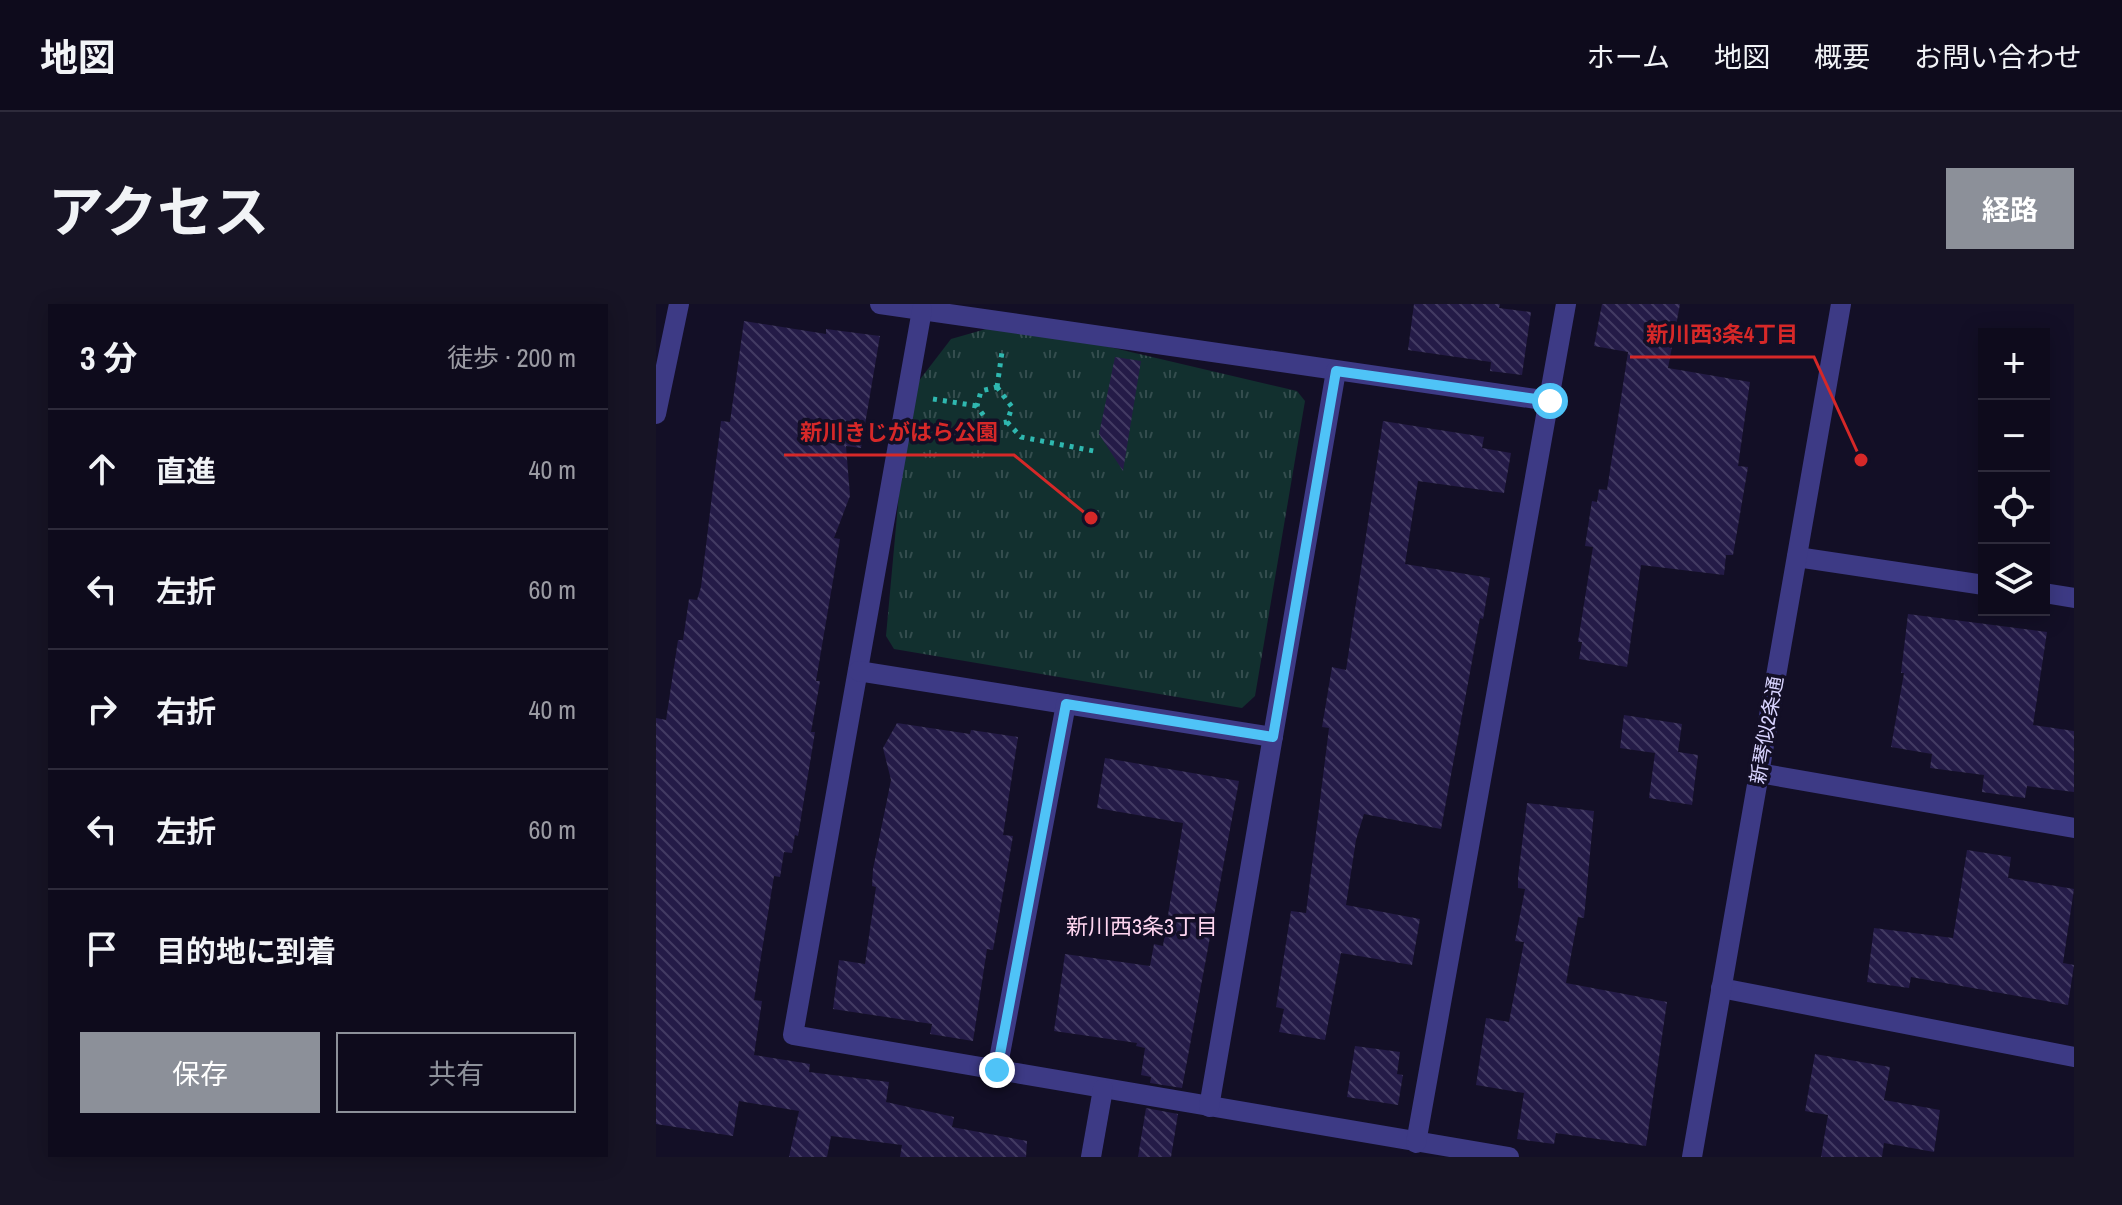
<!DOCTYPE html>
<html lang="ja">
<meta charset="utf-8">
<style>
body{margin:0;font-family:"Archivo Narrow","Noto Sans JP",sans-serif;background:#171425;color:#f1f3f6}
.controls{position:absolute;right:24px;top:24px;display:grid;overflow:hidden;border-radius:0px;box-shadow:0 4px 20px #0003}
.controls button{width:72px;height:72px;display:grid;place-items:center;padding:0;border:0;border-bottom:2px solid #2e2b3b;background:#0e0b1c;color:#f1f3f6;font:40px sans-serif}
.stop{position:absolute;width:24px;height:24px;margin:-18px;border:6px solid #4fc3f7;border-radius:50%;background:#fff}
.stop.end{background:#4fc3f7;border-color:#fff;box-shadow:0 2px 8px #0008}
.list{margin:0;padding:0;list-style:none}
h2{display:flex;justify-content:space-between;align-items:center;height:104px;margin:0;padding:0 32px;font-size:34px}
h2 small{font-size:26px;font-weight:400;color:#9b9ba3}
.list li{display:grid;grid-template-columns:52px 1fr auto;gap:24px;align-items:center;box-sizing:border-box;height:120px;padding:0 32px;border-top:2px solid #2e2b3b}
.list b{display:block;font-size:30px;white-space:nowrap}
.list em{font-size:26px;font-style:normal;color:#9b9ba3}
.actions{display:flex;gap:16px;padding:24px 32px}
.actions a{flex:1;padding:18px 0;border:2px solid #8c9099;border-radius:0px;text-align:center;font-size:28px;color:#8c9099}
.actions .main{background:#8c9099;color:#fff}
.icon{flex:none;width:44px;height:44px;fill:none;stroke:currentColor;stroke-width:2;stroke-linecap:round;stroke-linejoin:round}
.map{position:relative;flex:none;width:1418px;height:853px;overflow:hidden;border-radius:0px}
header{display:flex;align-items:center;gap:48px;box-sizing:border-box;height:112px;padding:0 40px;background:#0e0b1c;border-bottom:2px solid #2e2b3b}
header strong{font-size:38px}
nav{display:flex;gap:44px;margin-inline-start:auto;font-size:28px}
.intro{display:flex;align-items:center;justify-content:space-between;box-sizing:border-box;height:192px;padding:0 48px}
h1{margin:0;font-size:56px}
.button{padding:20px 36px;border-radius:0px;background:#8c9099;color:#fff;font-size:28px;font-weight:700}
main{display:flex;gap:48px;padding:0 48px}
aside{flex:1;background:#0e0b1c;border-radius:0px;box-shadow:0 4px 20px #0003}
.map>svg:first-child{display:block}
</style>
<header>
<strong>地図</strong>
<nav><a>ホーム</a><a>地図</a><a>概要</a><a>お問い合わせ</a></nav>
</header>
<div class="intro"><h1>アクセス</h1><a class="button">経路</a></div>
<main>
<aside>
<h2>3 分<small>徒歩 · 200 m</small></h2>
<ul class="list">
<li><svg class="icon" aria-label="ahead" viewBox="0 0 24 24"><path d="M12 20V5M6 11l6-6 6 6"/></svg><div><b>直進</b></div><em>40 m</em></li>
<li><svg class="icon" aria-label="left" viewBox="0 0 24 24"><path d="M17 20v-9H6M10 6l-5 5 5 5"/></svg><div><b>左折</b></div><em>60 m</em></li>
<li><svg class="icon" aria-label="right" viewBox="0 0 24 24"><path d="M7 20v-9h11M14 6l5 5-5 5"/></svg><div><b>右折</b></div><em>40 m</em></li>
<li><svg class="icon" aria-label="left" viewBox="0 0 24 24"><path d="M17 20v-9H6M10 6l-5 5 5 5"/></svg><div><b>左折</b></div><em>60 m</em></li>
<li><svg class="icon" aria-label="arrive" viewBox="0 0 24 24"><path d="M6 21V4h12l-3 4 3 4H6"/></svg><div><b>目的地に到着</b></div></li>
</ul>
<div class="actions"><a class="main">保存</a><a>共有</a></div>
</aside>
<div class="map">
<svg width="1418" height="853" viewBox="0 0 1418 853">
<defs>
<pattern id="grass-tufts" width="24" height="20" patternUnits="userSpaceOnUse" patternTransform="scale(2)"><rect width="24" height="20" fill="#12302f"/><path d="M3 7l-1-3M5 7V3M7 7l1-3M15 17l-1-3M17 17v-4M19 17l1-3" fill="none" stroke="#344d4e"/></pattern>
<pattern id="building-back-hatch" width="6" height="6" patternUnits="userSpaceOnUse" patternTransform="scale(2)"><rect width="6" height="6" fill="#241b47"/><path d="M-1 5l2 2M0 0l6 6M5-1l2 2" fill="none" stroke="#433b63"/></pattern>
</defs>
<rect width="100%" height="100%" fill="#130f26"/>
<!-- grass -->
<polygon fill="url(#grass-tufts)" points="351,19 641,87 649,97 599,392 586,404 238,345 230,332 252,91 295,35"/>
<!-- building -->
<g fill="url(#building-back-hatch)">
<polygon points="758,0 844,0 843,4 875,8 866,71 834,67 835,58 752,46"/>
<polygon points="946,0 1024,0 1012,64 1094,78 1082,162 1092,163 1077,251 1070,251 1068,271 985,261 971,363 923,355 926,338 922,338 937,243 929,242 936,197 941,198 943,185 951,186 972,48 938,42"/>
<polygon points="88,17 170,30 170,25 224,32 205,144 190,142 194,192 178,234 184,235 160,377 164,377 155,428 159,428 142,532 139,531 136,549 128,548 124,573 118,572 98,696 106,697 98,751 154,760 153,768 233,778 230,798 298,813 296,823 371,837 370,853 244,853 246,841 175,832 171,853 133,853 143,807 83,797 77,832 0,820 0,414 10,416 22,336 27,336 33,295 41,296 45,283 65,117 74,118"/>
<polygon points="459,53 485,57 467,167 443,130"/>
<polygon points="727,117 828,133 826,144 855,149 848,189 762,177 749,260 834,274 827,315 824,314 785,525 708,510 700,536 690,601 764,615 756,661 685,649 669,736 623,728 628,705 620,703 635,607 650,609 673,424 666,423 676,363 690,366"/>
<polygon points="1252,310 1391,328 1377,421 1418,427 1418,488 1371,482 1369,494 1326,488 1328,471 1274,464 1276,450 1235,443 1248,369 1245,369"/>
<polygon points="968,411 1026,420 1022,448 1042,451 1036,501 993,494 999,449 964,444"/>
<polygon points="241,419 314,430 315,426 362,433 347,531 357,532 337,646 331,645 317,737 274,730 276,720 177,705 183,656 209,660 220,583 216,582 217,565 235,476 227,444"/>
<polygon points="449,454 583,477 526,784 494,779 495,773 485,771 489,744 480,742 481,739 398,727 409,650 494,662 498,640 507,642 527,519 441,504"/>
<polygon points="871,499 938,507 928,614 922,613 910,679 1011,698 990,842 900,829 898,840 861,835 868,789 820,781 830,714 853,718 868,638 859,637 869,585 862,584 862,573"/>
<polygon points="1311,546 1355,553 1352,574 1418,585 1407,659 1418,661 1412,701 1255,673 1253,684 1211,678 1218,624 1297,634"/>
<polygon points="699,742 744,748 741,770 747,771 742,801 691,793"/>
<polygon points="1159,750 1234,763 1228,796 1284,806 1278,848 1228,839 1226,853 1165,853 1172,811 1149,807"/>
<polygon points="490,804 522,810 515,853 482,853"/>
</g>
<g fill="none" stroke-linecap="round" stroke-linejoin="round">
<!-- path -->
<g stroke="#2fb8b0" stroke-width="5" stroke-dasharray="4 6" stroke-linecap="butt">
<polygon points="341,83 356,103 351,118 334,121 321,102 325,87"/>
<polyline points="341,83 346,48"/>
<polyline points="277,95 321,102"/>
<polyline points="351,118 365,133 438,147"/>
</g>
<!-- minor -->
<g stroke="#3d3a85" stroke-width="20">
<polyline points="224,0 894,97"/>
<polyline points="266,6 137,731 853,853"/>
<polyline points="0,110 23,0"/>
<polyline points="1141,253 1328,281"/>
<polyline points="1388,289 1418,294"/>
<polyline points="202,367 617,433"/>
<polyline points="1103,469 1418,524"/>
<polyline points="1065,684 1418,753"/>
<polyline points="341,766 410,400"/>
<polyline points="553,803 680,67"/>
<polyline points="760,839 910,0"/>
<polyline points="435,853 447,785"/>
</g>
<!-- tertiary -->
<polyline stroke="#3d3a85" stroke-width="20" points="1036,853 1185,0"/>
</g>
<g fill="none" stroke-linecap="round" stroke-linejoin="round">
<!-- route -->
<polyline stroke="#4fc3f7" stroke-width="10" points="341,766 410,400 617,433 680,67 894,97"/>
</g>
<g text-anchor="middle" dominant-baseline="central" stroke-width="7" stroke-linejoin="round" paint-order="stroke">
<!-- street labels -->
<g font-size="20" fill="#d9d4ff" stroke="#130f26">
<text transform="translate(1110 426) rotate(-80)">新琴似2条通</text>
</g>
<!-- neighbourhood labels -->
<g font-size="22" fill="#ffd6f0" stroke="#130f26">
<text x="486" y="622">新川西3条3丁目</text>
</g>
</g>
<!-- callouts -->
<path fill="none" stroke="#d62828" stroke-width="3" d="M1205 156L1158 53H974M435 214L358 151H128"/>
<g fill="#d62828" stroke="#130f26" stroke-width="3">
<circle cx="1205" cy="156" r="8"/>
<circle cx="435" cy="214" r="8"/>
</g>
<g font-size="22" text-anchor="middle" font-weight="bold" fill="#d62828" stroke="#130f26" stroke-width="7" stroke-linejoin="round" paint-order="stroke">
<text x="1066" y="38">新川西3条4丁目</text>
<text x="243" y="136">新川きじがはら公園</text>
</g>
</svg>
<div class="controls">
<button>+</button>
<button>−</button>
<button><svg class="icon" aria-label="locate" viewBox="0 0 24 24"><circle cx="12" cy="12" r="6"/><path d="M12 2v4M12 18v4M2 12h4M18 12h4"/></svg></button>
<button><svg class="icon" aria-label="layers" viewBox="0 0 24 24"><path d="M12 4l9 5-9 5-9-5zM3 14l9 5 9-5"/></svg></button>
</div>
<div class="stop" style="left:894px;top:97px"></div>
<div class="stop end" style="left:341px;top:766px"></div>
</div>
</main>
